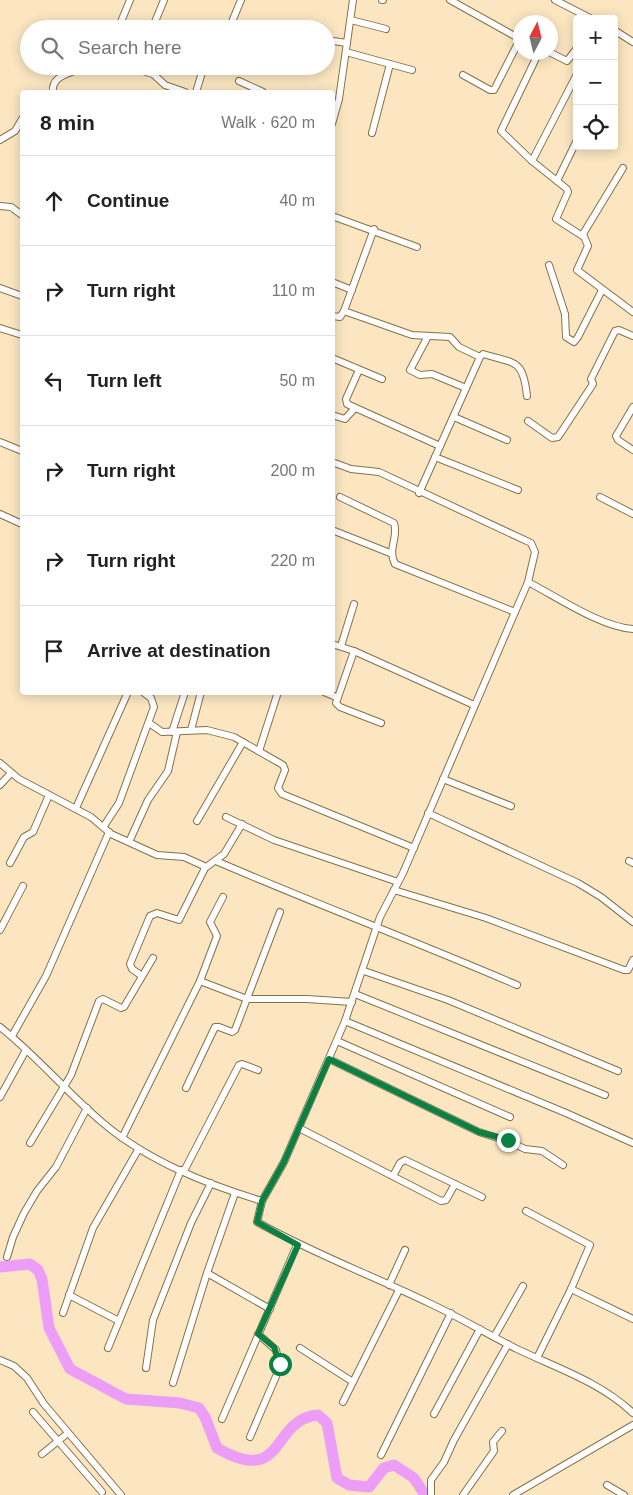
<!DOCTYPE html>
<meta charset="utf-8">
<style>
body{margin:0;font-family:Helvetica,sans-serif;background:#f2f2f2;color:#222}
.controls{position:absolute;right:15px;top:15px;display:grid;overflow:hidden;border-radius:5px;box-shadow:0 2px 12px #0003}
.controls button{width:45px;height:45px;display:grid;place-items:center;padding:0;border:0;border-bottom:1px solid #e0e0e0;background:#fff;color:#222;font:25px sans-serif}
.compass{position:absolute;left:513px;top:15px;width:45px;height:45px;border-radius:50%;background:#fff;box-shadow:0 2px 12px #0003;rotate:7deg}
.stop{position:absolute;width:15px;height:15px;margin:-11px;border:4px solid #0b8043;border-radius:50%;background:#fff}
.stop.end{background:#0b8043;border-color:#fff;box-shadow:0 1px 5px #0008}
.list{margin:0;padding:0;list-style:none}
h2{display:flex;justify-content:space-between;align-items:center;height:65px;margin:0;padding:0 20px;font-size:21px}
h2 small{font-size:16px;font-weight:400;color:#767676}
.list li{display:grid;grid-template-columns:32px 1fr auto;gap:15px;align-items:center;box-sizing:border-box;height:90px;padding:0 20px;border-top:1px solid #e0e0e0}
.list b{display:block;font-size:19px;white-space:nowrap}
.list em{font-size:16px;font-style:normal;color:#767676}
.icon{flex:none;width:28px;height:28px;fill:none;stroke:currentColor;stroke-width:2;stroke-linecap:round;stroke-linejoin:round}
.map{position:relative;flex:none;width:633px;height:1495px;overflow:hidden}
.search{position:absolute;background:#fff;box-shadow:0 2px 12px #0003;left:20px;top:20px;width:315px;height:55px;display:flex;align-items:center;gap:12px;box-sizing:border-box;padding:0 18px;border-radius:28px;color:#767676;font-size:19px}
.panel{position:absolute;background:#fff;box-shadow:0 2px 12px #0003;left:20px;top:90px;width:315px;height:605px;border-radius:5px}
.map>svg:first-child{display:block}
</style>
<div class="map">
<svg width="633" height="1495" viewBox="0 0 633 1495">
<rect width="100%" height="100%" fill="#fbe6c1"/>
<g fill="none" stroke-linecap="round" stroke-linejoin="round">
<!-- river -->
<path stroke="#eb9df7" stroke-width="11" d="M0,1267L30,1264L38,1270L42,1279L49,1328L70,1369L126,1399L180,1403L199,1408L205,1417L217,1448C286,1488 270,1419 318,1415L327,1423L337,1478L349,1485L369,1487L384,1468L394,1465L414,1478L425,1495"/>
<defs>
<g id="minor">
<polyline points="382,0 383,0"/>
<polyline points="450,0 520,39"/>
<polyline points="555,0 592,19"/>
<polyline points="351,20 386,29"/>
<polyline points="118,29 130,0"/>
<polyline points="152,29 164,0"/>
<polyline points="229,29 241,0"/>
<polyline points="614,30 633,42"/>
<polyline points="326,40 347,43"/>
<polyline points="346,52 412,70"/>
<polyline points="539,52 501,131 532,161 567,189 568,192 556,219 584,237"/>
<polyline points="549,52 567,61 577,48"/>
<polyline points="126,66 153,74 165,85 185,92"/>
<polyline points="463,75 490,90 494,90 520,39"/>
<polyline points="239,81 263,92"/>
<path d="M53,92C51,74 73,74 85,66"/>
<polyline points="196,92 204,66"/>
<polyline points="332,124 339,99 353,0"/>
<polyline points="372,133 390,64"/>
<polyline points="0,140 15,131 22,119"/>
<polyline points="532,161 576,76"/>
<polyline points="623,168 583,234 588,246 577,270 633,312"/>
<polyline points="557,181 577,140"/>
<polyline points="0,206 11,207 22,215"/>
<polyline points="332,216 417,247"/>
<polyline points="549,265 565,314 566,337 574,342 578,337 602,290"/>
<polyline points="332,282 352,290"/>
<polyline points="0,288 22,296"/>
<path d="M344,311L412,335L450,337L459,347L480,357L483,354C516,364 523,359 527,396"/>
<polyline points="332,316 340,317 344,311 374,229"/>
<polyline points="0,328 22,335"/>
<polyline points="427,338 410,370 420,375 432,374 466,388"/>
<polyline points="332,358 382,379"/>
<polyline points="359,370 346,399 347,404 440,446"/>
<polyline points="633,407 616,436 618,440 633,450"/>
<polyline points="332,415 345,419 355,408"/>
<polyline points="454,417 507,440"/>
<polyline points="528,421 552,438 558,437 593,384 591,379 615,331 619,330 633,336"/>
<polyline points="0,442 22,451"/>
<polyline points="435,457 518,490"/>
<path d="M332,462L351,469L379,472L531,543L535,552L528,582L515,612L403,873L380,917L345,1021L284,1162L262,1201L257,1222C312,1253 371,1275 429,1303C459,1317 487,1334 517,1349C557,1368 600,1382 633,1413"/>
<polyline points="419,493 480,357"/>
<path d="M340,497L394,523C399,537 387,549 395,564L515,612"/>
<polyline points="600,497 633,514"/>
<polyline points="0,514 22,524"/>
<polyline points="332,530 390,553"/>
<path d="M528,582C557,597 601,627 633,629"/>
<polyline points="332,644 354,651 474,705"/>
<polyline points="341,646 354,604"/>
<polyline points="354,651 336,703 340,707 381,723"/>
<polyline points="324,692 336,697"/>
<polyline points="149,723 162,732 207,730 234,737 283,765 285,770 278,788 282,794 414,848"/>
<polyline points="191,730 201,692"/>
<polyline points="172,732 185,692"/>
<polyline points="259,751 278,692"/>
<polyline points="0,763 19,779 91,817 111,834 157,855 184,857 204,866 204,870 179,920 157,913 150,916 130,964 132,969 142,976"/>
<polyline points="443,779 511,806"/>
<polyline points="0,785 11,773"/>
<polyline points="76,808 128,692"/>
<polyline points="428,813 578,883 601,897 633,922"/>
<polyline points="226,817 274,840 398,882"/>
<polyline points="197,821 243,742"/>
<polyline points="104,826 119,803 154,707 151,698 143,692"/>
<polyline points="129,842 148,800 168,771 177,732"/>
<path d="M216,861C316,904 417,942 517,985"/>
<polyline points="629,861 633,863"/>
<polyline points="10,863 24,837 33,832 49,795"/>
<polyline points="205,868 224,854 242,824"/>
<polyline points="394,890 486,918 624,970 628,970 633,960"/>
<polyline points="0,930 23,886"/>
<polyline points="364,971 448,1000 618,1071"/>
<polyline points="200,981 247,999 307,999 352,1002"/>
<polyline points="355,994 605,1095"/>
<polyline points="345,1021 566,1113 633,1143"/>
<path d="M0,1027C37,1056 67,1093 103,1123C148,1161 206,1184 262,1201"/>
<polyline points="12,1036 46,976 109,832"/>
<polyline points="337,1041 510,1117"/>
<polyline points="329,1059 479,1132 508,1141 525,1149 542,1151 563,1165"/>
<polyline points="186,1088 215,1027 219,1027 232,1032 235,1030 280,912"/>
<polyline points="0,1097 26,1050"/>
<polyline points="299,1128 441,1201 446,1200 455,1184"/>
<polyline points="122,1138 200,981 217,936 210,922 223,897"/>
<polyline points="30,1143 71,1075 99,1001 103,999 121,1008 124,1007 153,958"/>
<polyline points="184,1171 239,1065 242,1064 258,1070"/>
<polyline points="393,1176 400,1163 405,1160 482,1197"/>
<polyline points="526,1211 590,1245 571,1289 537,1358"/>
<polyline points="7,1257 13,1237 24,1213 37,1191 56,1167 87,1108"/>
<polyline points="207,1273 270,1309"/>
<polyline points="389,1285 405,1250"/>
<polyline points="571,1289 633,1319"/>
<polyline points="69,1295 119,1321"/>
<polyline points="63,1313 93,1228 138,1150"/>
<polyline points="494,1337 523,1286"/>
<polyline points="108,1348 181,1170"/>
<polyline points="300,1348 353,1382"/>
<polyline points="0,1360 14,1366 27,1378 44,1404 121,1495"/>
<polyline points="146,1368 153,1320 191,1223 211,1183"/>
<polyline points="173,1383 207,1273 235,1193"/>
<polyline points="343,1402 399,1290"/>
<polyline points="33,1412 102,1492"/>
<polyline points="434,1414 480,1329"/>
<polyline points="222,1419 297,1245"/>
<polyline points="250,1437 280,1367 276,1350 258,1334"/>
<polyline points="42,1454 68,1433"/>
<polyline points="381,1455 451,1313"/>
<polyline points="607,1485 624,1495"/>
<polyline points="431,1495 431,1480 444,1462 454,1440 508,1344"/>
<polyline points="463,1495 494,1451 493,1442 502,1431"/>
<polyline points="513,1495 633,1425"/>
</g>
</defs>
<!-- minor casing -->
<use href="#minor" stroke="#887045" stroke-width="8"/>
<!-- minor -->
<use href="#minor" stroke="#fff" stroke-width="6"/>
</g>
<g fill="none" stroke-linecap="round" stroke-linejoin="round">
<!-- route -->
<polyline stroke="#0b8043" stroke-width="6" points="280,1364 274,1347 258,1334 298,1245 257,1222 262,1201 284,1162 329,1059 479,1132 508,1140"/>
</g>
</svg>
<div class="controls">
<button>+</button>
<button>−</button>
<button><svg class="icon" aria-label="locate" viewBox="0 0 24 24"><circle cx="12" cy="12" r="6"/><path d="M12 2v4M12 18v4M2 12h4M18 12h4"/></svg></button>
</div>
<svg class="compass" viewBox="-18 -18 36 36"><path d="M0-13l5 13h-10z" fill="#e53935"/><path d="M0 13l5-13h-10z" fill="#767676"/></svg>
<div class="stop" style="left:280px;top:1364px"></div>
<div class="stop end" style="left:508px;top:1140px"></div>
<div class="search"><svg class="icon" aria-label="search" viewBox="0 0 24 24"><circle cx="10" cy="10" r="6"/><path d="M15 15l6 6"/></svg>Search here</div>
<section class="panel">
<h2>8 min<small>Walk · 620 m</small></h2>
<ul class="list">
<li><svg class="icon" aria-label="ahead" viewBox="0 0 24 24"><path d="M12 20V5M6 11l6-6 6 6"/></svg><div><b>Continue</b></div><em>40 m</em></li>
<li><svg class="icon" aria-label="right" viewBox="0 0 24 24"><path d="M7 20v-9h11M14 6l5 5-5 5"/></svg><div><b>Turn right</b></div><em>110 m</em></li>
<li><svg class="icon" aria-label="left" viewBox="0 0 24 24"><path d="M17 20v-9H6M10 6l-5 5 5 5"/></svg><div><b>Turn left</b></div><em>50 m</em></li>
<li><svg class="icon" aria-label="right" viewBox="0 0 24 24"><path d="M7 20v-9h11M14 6l5 5-5 5"/></svg><div><b>Turn right</b></div><em>200 m</em></li>
<li><svg class="icon" aria-label="right" viewBox="0 0 24 24"><path d="M7 20v-9h11M14 6l5 5-5 5"/></svg><div><b>Turn right</b></div><em>220 m</em></li>
<li><svg class="icon" aria-label="arrive" viewBox="0 0 24 24"><path d="M6 21V4h12l-3 4 3 4H6"/></svg><div><b>Arrive at destination</b></div></li>
</ul>
</section>
</div>
